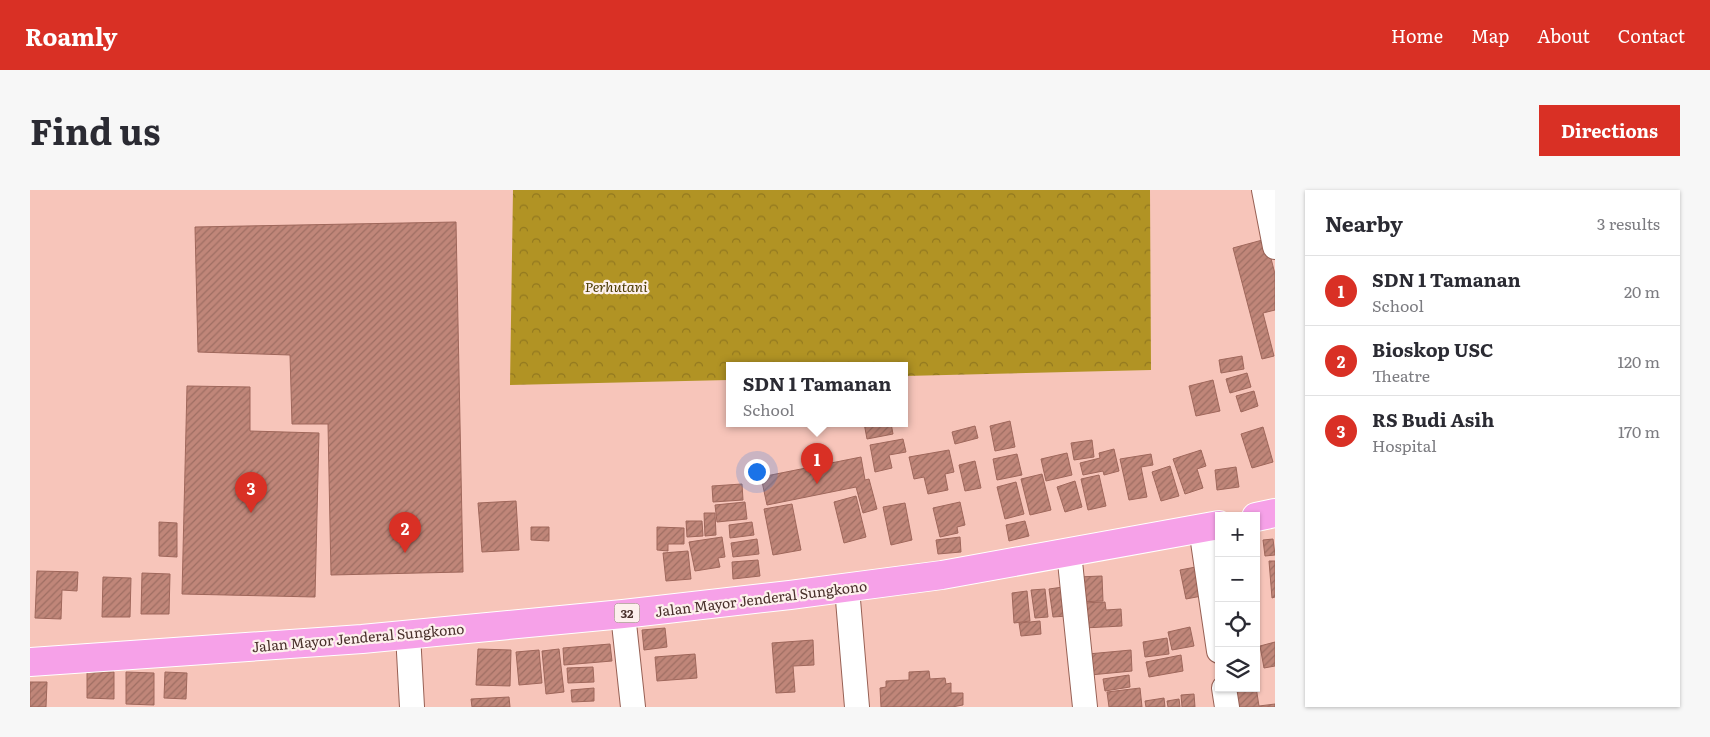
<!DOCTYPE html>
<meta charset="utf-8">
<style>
body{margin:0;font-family:Literata,serif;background:#f7f7f7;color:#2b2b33}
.controls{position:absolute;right:15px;bottom:15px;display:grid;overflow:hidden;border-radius:0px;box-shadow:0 1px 4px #0004}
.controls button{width:45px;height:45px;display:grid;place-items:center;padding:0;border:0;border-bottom:1px solid #e1e1e2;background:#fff;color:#2b2b33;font:25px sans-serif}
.you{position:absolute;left:726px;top:281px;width:18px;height:18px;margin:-12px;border:4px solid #fff;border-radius:50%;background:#1a73e8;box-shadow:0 0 0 8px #1a73e833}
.badge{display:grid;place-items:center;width:32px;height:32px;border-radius:50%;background:#d93025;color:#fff;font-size:16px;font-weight:700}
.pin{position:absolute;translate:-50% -41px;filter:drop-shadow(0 1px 2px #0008)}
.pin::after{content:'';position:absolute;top:26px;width:18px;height:15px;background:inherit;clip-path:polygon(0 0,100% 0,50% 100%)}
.popup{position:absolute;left:696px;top:172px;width:182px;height:65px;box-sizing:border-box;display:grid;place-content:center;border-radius:0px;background:#fff;filter:drop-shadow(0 1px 4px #0005);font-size:16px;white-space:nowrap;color:#7c7c81}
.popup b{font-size:19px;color:#2b2b33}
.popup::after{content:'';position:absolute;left:50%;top:100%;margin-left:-10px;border:10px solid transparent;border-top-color:#fff}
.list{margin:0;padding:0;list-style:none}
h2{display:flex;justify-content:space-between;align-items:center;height:65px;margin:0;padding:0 20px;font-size:21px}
h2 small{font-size:16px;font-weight:400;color:#7c7c81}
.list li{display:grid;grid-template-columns:32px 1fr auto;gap:15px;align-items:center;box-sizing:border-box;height:70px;padding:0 20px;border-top:1px solid #e1e1e2}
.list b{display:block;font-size:19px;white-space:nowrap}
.list p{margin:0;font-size:16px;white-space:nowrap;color:#7c7c81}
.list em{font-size:16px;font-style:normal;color:#7c7c81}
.icon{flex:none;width:28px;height:28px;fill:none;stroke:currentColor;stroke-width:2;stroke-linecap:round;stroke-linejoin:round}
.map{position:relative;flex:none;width:1245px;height:517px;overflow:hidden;border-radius:0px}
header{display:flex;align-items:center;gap:30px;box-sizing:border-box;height:70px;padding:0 25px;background:#d93025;color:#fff}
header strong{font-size:24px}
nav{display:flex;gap:28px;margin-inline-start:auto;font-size:18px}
.intro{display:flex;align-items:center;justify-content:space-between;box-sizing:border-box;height:120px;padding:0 30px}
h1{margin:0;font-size:35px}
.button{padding:12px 22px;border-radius:0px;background:#d93025;color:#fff;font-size:18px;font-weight:700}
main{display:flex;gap:30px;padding:0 30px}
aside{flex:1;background:#fff;border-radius:0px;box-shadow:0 1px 4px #0004}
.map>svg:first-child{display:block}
</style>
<header>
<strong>Roamly</strong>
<nav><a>Home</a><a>Map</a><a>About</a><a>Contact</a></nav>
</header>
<div class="intro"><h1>Find us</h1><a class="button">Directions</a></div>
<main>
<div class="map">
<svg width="1245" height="517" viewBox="0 0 1245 517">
<defs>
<pattern id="forest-crowns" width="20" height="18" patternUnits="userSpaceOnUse" patternTransform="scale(1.25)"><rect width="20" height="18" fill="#b19324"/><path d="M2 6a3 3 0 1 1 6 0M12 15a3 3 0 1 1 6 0" fill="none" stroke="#92781f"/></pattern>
<pattern id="building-hatch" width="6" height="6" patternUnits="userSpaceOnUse" patternTransform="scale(1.25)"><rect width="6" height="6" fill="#c08679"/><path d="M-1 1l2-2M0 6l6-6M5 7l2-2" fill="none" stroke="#9e6e63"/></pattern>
</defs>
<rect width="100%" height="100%" fill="#f7c5ba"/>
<!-- forest -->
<polygon fill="url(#forest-crowns)" points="483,0 1120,0 1121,180 875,186 874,175 700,175 699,190 480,195"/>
<!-- building -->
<g fill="url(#building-hatch)" stroke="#9f675b">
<polygon points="426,32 433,382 301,385 298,234 262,234 260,165 168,162 165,37"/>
<polygon points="1236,49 1245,84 1245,120 1233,123 1244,166 1232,169 1203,58"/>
<polygon points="1212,166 1214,179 1191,183 1189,170"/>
<polygon points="1217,183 1221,197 1200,203 1196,189"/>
<polygon points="1183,190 1190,221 1166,226 1159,196"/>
<polygon points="157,196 220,197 220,241 289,243 285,407 152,404"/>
<polygon points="1224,201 1228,216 1211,222 1206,206"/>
<polygon points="980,231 985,257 965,261 960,236"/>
<polygon points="834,233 861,233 863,244 837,249"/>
<polygon points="945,236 948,248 925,254 922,242"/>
<polygon points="1233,237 1243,272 1222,278 1211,244"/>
<polygon points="873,249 876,262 859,265 862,278 845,282 840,255"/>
<polygon points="1062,250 1064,267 1044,270 1041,253"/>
<polygon points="1084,259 1089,281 1074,285 1073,281 1053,285 1050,273 1070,268 1069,263"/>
<polygon points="919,260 924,282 915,284 918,300 898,304 894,287 884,289 879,267"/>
<polygon points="1171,260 1176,276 1167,279 1173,298 1155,304 1143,269"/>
<polygon points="1037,263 1042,285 1016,291 1011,269"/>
<polygon points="987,264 992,285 967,290 963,269"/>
<polygon points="1121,264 1123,275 1111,277 1117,307 1099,310 1090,269"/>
<polygon points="831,267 835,290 839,289 847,319 833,323 826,297 737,315 731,287"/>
<polygon points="945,271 951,298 935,301 929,275"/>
<polygon points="1140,276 1149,306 1131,311 1122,282"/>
<polygon points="1206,277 1209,297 1187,300 1185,280"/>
<polygon points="1012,284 1021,320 1000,325 991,289"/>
<polygon points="1069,285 1076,316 1058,320 1051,289"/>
<polygon points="1045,291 1052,317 1035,322 1027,297"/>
<polygon points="986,292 994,324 975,329 967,297"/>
<polygon points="712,294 713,310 683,312 682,296"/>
<polygon points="826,306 836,347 814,353 804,312"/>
<polygon points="486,311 489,360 452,362 448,313"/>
<polygon points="715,312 717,329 687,332 685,315"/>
<polygon points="930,312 935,335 927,337 928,343 910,347 903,318"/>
<polygon points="875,313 882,350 861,355 853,317"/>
<polygon points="762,314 771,360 743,365 734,319"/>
<polygon points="674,323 685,323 686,345 675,346"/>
<polygon points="656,331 672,331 673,346 657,347"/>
<polygon points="995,331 999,346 979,351 976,335"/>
<polygon points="129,332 147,333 147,367 129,366"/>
<polygon points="722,332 724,345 700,348 699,335"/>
<polygon points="501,337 519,337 519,351 501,350"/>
<polygon points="627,337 654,338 654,354 638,354 638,361 627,360"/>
<polygon points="692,347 695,367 688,368 690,377 665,381 659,352"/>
<polygon points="930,347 931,362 908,364 906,350"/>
<polygon points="727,349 729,364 703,367 701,353"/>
<polygon points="1243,349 1245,365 1235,366 1233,350"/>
<polygon points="658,361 661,389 636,391 633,363"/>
<polygon points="728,370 730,386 703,389 702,372"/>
<polygon points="1239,371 1245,371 1245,407 1242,408"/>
<polygon points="1171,376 1177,405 1156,409 1150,380"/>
<polygon points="7,381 48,382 47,401 32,400 31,429 5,428"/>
<polygon points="112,383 140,384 139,424 111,424"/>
<polygon points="1072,386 1073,411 1048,412 1047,387"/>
<polygon points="73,387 101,388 100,427 72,427"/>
<polygon points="1033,397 1037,426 1023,427 1019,399"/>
<polygon points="1015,399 1018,427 1005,428 1001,400"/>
<polygon points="997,401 1000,431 984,433 982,403"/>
<polygon points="1075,412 1076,420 1091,419 1092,436 1054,438 1052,413"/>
<polygon points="1010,431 1011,444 991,446 989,433"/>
<polygon points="1160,437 1164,456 1142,460 1138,442"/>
<polygon points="635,438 637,457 614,460 612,440"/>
<polygon points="1137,448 1139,464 1115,467 1113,452"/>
<polygon points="783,450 784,475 763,476 765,502 746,503 742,453"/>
<polygon points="1245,452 1245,476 1234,478 1230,456"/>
<polygon points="580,454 582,471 534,475 533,458"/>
<polygon points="448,459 481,460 480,496 446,495"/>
<polygon points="529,459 534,502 516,504 512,461"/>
<polygon points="509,460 512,493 489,495 486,462"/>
<polygon points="1101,460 1102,481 1060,485 1058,464"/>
<polygon points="665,464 667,488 627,491 625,467"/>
<polygon points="1151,465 1153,481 1119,487 1116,472"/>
<polygon points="563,477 564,492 538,493 537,478"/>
<polygon points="899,481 900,489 915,488 916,494 921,493 921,503 933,503 933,515 922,517 851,517 850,498 856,497 856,491 879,490 879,482"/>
<polygon points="57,482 84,482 84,509 57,508"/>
<polygon points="96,482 124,483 124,515 96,514"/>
<polygon points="135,482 157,483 156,509 134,508"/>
<polygon points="1099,485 1100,497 1075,501 1073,489"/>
<polygon points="0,492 17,492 16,517 0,517"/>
<polygon points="1226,497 1229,516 1245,514 1245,517 1205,517 1202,498 1226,498"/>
<polygon points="564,498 564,511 542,512 541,500"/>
<polygon points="1110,498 1112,517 1079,517 1077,502"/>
<polygon points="1164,504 1165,517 1152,517 1151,505"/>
<polygon points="479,507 480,517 442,517 441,509"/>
<polygon points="1134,508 1135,517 1116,517 1115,511"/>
<polygon points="1149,509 1150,517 1138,517 1137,511"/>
</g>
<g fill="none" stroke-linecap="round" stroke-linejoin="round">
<defs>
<g id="minor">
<polyline points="1234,0 1245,57"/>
<polyline points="1171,338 1189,461"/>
<polyline points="1039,362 1055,517"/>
<polyline points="817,398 827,517"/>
<polyline points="593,424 603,517"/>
<polyline points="378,444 382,517"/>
<polyline points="1194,498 1197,517"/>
</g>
<g id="highway">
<polyline points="1226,327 1245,323"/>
<polyline points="0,472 332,449 593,424 760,405 912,385 1189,335"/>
</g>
</defs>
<!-- minor casing -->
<use href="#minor" stroke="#976054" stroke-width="26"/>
<!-- highway casing -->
<use href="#highway" stroke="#fff" stroke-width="30"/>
<!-- minor -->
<use href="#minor" stroke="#fff" stroke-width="24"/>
<!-- highway -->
<use href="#highway" stroke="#f6a1e8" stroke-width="28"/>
</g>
<g text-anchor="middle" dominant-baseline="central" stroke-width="4.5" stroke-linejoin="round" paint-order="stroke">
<!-- shield labels -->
<rect fill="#fdf0ed" stroke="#7e6964" stroke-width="1" x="584.5" y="413.5" width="25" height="19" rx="4"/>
<g font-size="12" font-weight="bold" fill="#482f2a">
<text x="597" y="423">32</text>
</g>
<!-- park labels -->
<g font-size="14" font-style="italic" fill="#4b3b00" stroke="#fdf0ed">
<text x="586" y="96">Perhutani</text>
</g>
<!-- street labels -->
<g font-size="14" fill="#482f2a" stroke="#fdf0ed">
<text transform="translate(731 408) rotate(-7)">Jalan Mayor Jenderal Sungkono</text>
<text transform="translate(328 447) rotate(-5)">Jalan Mayor Jenderal Sungkono</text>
</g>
</g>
</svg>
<div class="controls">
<button>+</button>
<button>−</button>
<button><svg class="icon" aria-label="locate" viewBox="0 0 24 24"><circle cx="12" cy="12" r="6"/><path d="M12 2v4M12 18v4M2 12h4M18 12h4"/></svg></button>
<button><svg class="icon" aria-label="layers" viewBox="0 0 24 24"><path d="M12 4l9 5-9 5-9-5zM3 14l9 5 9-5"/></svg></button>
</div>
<div class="you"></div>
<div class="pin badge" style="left:787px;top:294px">1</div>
<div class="popup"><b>SDN 1 Tamanan</b>School</div>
<div class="pin badge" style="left:375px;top:363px">2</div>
<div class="pin badge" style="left:221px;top:323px">3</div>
</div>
<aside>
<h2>Nearby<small>3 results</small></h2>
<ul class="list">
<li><span class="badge">1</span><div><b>SDN 1 Tamanan</b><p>School</p></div><em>20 m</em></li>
<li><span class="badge">2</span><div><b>Bioskop USC</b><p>Theatre</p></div><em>120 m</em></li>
<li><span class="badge">3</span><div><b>RS Budi Asih</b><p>Hospital</p></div><em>170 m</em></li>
</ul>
</aside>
</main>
